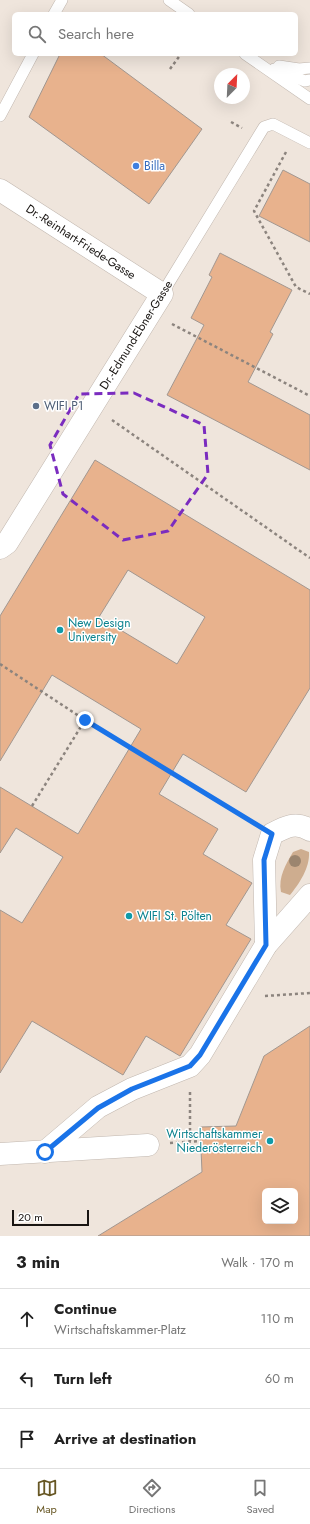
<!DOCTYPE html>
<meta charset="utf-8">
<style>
body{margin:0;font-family:Jost,sans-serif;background:#f2f2f2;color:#222}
.controls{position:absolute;right:12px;bottom:12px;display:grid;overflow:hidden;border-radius:6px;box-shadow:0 4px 16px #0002}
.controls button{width:36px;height:36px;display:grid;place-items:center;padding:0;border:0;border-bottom:1px solid #e0e0e0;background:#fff;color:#222;font:20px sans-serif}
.compass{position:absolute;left:214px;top:68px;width:36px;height:36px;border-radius:50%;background:#fff;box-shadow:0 4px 16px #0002;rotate:24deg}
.scale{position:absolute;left:12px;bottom:10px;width:77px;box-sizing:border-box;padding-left:4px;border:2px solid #191512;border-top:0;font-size:11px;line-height:14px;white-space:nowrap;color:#191512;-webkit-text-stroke:3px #fff;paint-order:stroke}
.stop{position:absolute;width:12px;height:12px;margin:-9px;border:3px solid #1a73e8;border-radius:50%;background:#fff}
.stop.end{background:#1a73e8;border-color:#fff;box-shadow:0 1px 4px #0008}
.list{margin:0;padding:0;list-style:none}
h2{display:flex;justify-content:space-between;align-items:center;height:52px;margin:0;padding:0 16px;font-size:17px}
h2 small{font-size:13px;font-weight:400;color:#767676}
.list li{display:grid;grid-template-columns:26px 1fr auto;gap:12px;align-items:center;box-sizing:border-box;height:60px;padding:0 16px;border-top:1px solid #e0e0e0}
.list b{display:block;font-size:15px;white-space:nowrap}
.list p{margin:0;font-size:13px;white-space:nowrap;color:#767676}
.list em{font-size:13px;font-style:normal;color:#767676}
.icon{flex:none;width:22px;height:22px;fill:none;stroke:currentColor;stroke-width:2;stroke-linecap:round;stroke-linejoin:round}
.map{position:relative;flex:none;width:310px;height:1236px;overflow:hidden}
.search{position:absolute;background:#fff;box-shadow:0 4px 16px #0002;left:12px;right:12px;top:12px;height:44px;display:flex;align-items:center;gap:10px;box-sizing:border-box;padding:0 14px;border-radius:6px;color:#767676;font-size:15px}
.sheet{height:232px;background:#fff}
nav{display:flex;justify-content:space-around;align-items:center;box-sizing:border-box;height:56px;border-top:1px solid #e0e0e0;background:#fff;font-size:11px;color:#767676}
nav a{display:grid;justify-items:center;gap:2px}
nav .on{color:#675724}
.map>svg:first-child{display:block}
</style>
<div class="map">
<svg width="310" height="1236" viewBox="0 0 310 1236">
<rect width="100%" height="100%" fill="#efe5dc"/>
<!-- green -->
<path fill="#cead8f" d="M301,849L309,852C310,868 299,884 290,895L281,892C278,877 286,864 293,852Z"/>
<!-- building -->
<g fill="#e8b28d" stroke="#a29790" fill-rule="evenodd">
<polygon points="60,54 101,54 202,129 149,204 29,117"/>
<polygon points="283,170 310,184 310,242 259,216"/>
<polygon points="220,253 292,290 270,332 273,334 248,382 310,415 310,470 167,395 204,325 191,318 212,277 209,275"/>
<path d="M95,460L310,590V688L246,792L183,754L159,794L218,829L203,854L252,883L226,925L251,939L180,1056L146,1036L123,1075L32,1021L0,1073V910L22,923L63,857L16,828L0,853V787L78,834L141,729L52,675L0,761V616ZM128,570L205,617L177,664L99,617Z"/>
<path d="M310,1026V1236H98L202,1172L200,1127L236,1126L264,1056ZM265,1191H295V1221H265Z"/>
</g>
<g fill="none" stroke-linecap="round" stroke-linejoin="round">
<defs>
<g id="lane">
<polyline points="169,0 189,14"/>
<polyline points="54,14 62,0"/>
<polyline points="245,54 310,99"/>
<polyline points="279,66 299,69 310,68"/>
<polyline points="274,69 305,81 310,80"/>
<polyline points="0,116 33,54"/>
<polyline points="162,294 264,127 273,124 310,143"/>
</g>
<g id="street">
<path id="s1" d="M0,190L162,294L7,543L0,548"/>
<path d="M266,945L264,860L272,834C285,827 296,821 310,830"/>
<polyline points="45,1152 98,1107 132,1089 190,1066 200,1055 266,945 310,895"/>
<polyline points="0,1154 148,1145"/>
</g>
</defs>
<!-- lane casing -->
<use href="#lane" stroke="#c1b7af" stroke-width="12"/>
<!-- street casing -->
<use href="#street" stroke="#c1b7af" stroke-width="23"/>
<!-- path -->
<g stroke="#8c847e" stroke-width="2.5" stroke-dasharray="3 3" stroke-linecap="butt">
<polyline points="170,69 181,54"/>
<polyline points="231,122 242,128"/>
<polyline points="286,152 254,211 296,287 310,294"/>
<polyline points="172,324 310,396"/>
<polyline points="112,420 310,558"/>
<polyline points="0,664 85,720 253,823"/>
<polyline points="32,806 85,720"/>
<polyline points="265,996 310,993"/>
<polyline points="190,1092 190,1141"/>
<polyline points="170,1143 200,1141"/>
</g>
<!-- lane -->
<use href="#lane" stroke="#fff" stroke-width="11"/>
<!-- street -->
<use href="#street" stroke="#fff" stroke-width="22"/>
</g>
<!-- trees -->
<circle fill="#9b856f" cx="295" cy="861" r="6"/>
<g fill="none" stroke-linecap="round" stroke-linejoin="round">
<!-- route -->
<polyline stroke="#1a73e8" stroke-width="5" points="45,1152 98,1108 132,1089 190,1066 200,1055 266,945 264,860 272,834 85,720"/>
</g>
<!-- marked area -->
<path fill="none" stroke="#7b2cbf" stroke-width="3" stroke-dasharray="8 5" stroke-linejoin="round" d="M134,393L204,425L208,474L168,531L123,540L63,494L50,445L79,394Z"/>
<!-- markers -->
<circle fill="#3f7fe0" stroke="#fff" stroke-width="1.5" cx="136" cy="166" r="4"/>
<circle fill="#5c6f8a" stroke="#fff" stroke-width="1.5" cx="36" cy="406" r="4"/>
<g fill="#0f9aa8" stroke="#fff" stroke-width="1.5">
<circle cx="60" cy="630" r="4"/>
<circle cx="129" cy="916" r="4"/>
<circle cx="270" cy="1141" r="4"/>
</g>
<g text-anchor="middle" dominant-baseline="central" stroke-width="3" stroke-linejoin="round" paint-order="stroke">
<!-- shop labels -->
<g font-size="12" fill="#366cbe" stroke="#fff" text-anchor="start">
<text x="144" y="166">Billa</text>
</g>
<!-- street labels -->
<g font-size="12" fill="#191512" stroke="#fff">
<text stroke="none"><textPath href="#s1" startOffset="96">Dr.-Reinhart-Friede-Gasse</textPath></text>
<text transform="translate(136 335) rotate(-58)">Dr.-Edmund-Ebner-Gasse</text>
</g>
<!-- service labels -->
<g font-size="12" fill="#4e5e75" stroke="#fff" text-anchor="start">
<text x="44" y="406">WIFI P1</text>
</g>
<!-- culture labels -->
<g font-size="12" fill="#0d838f" stroke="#fff" text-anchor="start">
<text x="68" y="623">New Design<tspan x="68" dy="14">University</tspan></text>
<text x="137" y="916">WIFI St. Pölten</text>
<text x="262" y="1134" text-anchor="end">Wirtschaftskammer<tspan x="262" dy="14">Niederösterreich</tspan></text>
</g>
</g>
</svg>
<div class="controls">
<button><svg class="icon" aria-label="layers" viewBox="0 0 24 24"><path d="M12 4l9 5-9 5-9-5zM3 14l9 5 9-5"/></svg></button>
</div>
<svg class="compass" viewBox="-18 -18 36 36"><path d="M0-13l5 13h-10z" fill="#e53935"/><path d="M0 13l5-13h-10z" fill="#767676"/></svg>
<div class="scale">20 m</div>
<div class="stop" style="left:45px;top:1152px"></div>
<div class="stop end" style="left:85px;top:720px"></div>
<div class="search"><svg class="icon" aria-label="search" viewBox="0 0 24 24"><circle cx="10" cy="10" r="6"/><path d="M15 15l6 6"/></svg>Search here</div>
</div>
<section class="sheet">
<h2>3 min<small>Walk · 170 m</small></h2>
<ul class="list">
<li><svg class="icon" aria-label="ahead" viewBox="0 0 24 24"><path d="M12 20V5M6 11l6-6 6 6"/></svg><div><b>Continue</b><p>Wirtschaftskammer-Platz</p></div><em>110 m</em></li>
<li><svg class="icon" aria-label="left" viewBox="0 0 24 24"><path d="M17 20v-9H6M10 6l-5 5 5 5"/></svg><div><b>Turn left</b></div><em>60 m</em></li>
<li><svg class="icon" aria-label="arrive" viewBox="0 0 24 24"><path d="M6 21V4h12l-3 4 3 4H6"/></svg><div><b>Arrive at destination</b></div></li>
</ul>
</section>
<nav>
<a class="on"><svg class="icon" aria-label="map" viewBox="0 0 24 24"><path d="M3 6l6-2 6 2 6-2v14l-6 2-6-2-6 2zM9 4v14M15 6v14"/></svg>Map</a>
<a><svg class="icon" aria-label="directions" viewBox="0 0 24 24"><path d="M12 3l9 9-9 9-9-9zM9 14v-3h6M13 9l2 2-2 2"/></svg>Directions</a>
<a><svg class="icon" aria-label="saved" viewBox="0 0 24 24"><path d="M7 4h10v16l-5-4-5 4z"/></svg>Saved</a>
</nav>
